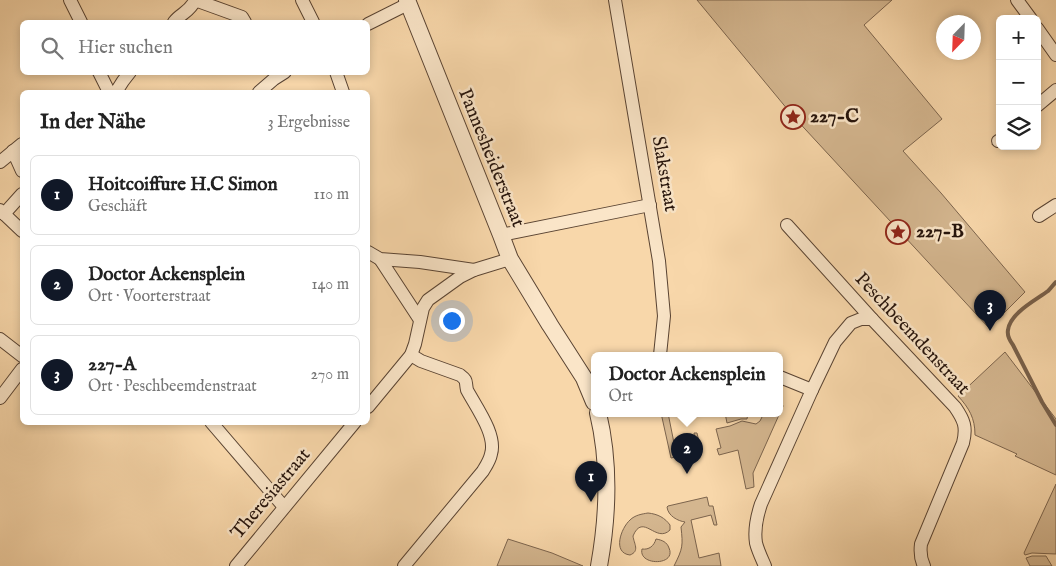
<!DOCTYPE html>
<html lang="de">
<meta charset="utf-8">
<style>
body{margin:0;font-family:"IM FELL English",serif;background:#f2f2f2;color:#222}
.controls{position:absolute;right:15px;top:15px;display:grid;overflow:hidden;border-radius:8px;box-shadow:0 2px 8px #0003}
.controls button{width:45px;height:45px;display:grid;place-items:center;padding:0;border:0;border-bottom:1px solid #e0e0e0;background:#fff;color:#222;font:25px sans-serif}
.compass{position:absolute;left:936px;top:15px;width:45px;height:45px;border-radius:50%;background:#fff;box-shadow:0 2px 8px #0003;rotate:203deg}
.you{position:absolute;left:451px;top:320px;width:18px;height:18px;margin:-12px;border:4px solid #fff;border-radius:50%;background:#1a73e8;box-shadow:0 0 0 8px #1a73e833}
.badge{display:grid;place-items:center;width:32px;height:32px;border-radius:50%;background:#111827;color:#fff;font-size:16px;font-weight:700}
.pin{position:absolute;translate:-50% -41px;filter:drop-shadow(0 1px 2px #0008)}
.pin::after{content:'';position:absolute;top:26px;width:18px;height:15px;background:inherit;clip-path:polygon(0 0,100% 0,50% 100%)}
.popup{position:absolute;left:591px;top:352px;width:192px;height:65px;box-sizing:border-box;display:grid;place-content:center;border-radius:8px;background:#fff;filter:drop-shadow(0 1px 4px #0005);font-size:16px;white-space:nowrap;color:#767676}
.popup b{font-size:19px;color:#222}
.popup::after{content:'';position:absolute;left:50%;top:100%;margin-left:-10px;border:10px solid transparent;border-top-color:#fff}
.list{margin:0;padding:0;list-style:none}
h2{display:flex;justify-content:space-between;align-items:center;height:65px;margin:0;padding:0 20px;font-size:21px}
h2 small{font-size:16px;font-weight:400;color:#767676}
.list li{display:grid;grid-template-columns:32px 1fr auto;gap:15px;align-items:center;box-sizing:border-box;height:80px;margin:0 10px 10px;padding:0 10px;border:1px solid #e0e0e0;border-radius:8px}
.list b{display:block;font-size:19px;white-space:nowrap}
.list p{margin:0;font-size:16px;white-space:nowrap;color:#767676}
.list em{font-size:16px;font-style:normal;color:#767676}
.icon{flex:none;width:28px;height:28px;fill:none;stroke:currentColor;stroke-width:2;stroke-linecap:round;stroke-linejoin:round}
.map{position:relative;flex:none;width:1056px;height:566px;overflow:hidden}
.search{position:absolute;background:#fff;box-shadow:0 2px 8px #0003;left:20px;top:20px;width:350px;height:55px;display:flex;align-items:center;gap:12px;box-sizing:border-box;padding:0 18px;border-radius:8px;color:#767676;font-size:19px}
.panel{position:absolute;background:#fff;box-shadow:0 2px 8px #0003;left:20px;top:90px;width:350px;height:335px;border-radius:8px}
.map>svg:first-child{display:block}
</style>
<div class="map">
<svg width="1056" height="566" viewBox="0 0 1056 566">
<rect width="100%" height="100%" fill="#f8d7aa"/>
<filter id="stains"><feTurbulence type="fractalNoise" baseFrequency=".004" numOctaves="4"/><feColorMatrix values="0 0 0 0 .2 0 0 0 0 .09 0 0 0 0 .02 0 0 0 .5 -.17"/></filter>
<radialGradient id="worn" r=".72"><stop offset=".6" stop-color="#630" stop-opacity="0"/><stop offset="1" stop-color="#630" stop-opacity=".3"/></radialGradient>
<!-- green -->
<g fill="#d4b68f" stroke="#7c644d">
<polygon points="697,0 892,0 864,25 942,119 903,151 941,193 1025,292 989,328 793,116"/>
<path d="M1005,352L1056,419V475L1015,456L1017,454L975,435C975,418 969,408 958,396Z"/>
<polygon points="780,400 783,406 753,473 754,487 746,489 738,450 719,455 717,449 721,448 716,429 730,426 742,421 756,424 760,421 762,417 762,413 780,413"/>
<polygon points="661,413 668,413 675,448 696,444 694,433 697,433 701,451 671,458"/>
<polygon points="725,413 748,413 747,419 741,419 727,423"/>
<polygon points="1056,484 1056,554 1032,553 1025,555 1024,553"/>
<path d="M707,497L709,506H713L717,525H714L711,515L691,520L699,558L719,553L721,566H674C683,548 683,546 681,527L685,522C678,521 668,516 667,507L668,506Z"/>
<path d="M648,513C658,514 665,518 670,525V530C656,544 643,512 633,536C634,544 640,551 630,555C612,553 621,528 630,520C635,515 642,514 648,513Z"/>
<polygon points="508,539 552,553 583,566 497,566"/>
<path d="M656,539C662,540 667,542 669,548C677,566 638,566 642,549C649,550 654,546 656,539Z"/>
<polygon points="1032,556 1046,556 1052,566 1030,566 1026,558"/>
</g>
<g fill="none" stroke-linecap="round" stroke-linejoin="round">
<!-- stream -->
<path stroke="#78604a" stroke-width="4" d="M1056,282C1053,285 1051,288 1048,291C1036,300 1010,313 1008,330C1007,335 1010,341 1013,345L1042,402L1056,425"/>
<defs>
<g id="minor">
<polyline points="70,0 81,22"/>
<polyline points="195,0 242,17 245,22"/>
<polyline points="302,0 313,22"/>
<polyline points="615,0 659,261 664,316 660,355"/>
<polyline points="1017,0 1031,19"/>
<path d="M174,22C181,13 190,12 195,0"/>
<polyline points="368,24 408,4"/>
<polyline points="1037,28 1056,55"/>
<polyline points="99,72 109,92"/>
<polyline points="336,72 343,92"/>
<polyline points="116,92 123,81 130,72"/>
<polyline points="259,92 274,79 285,72"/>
<polyline points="1037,106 1056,90"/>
<polyline points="998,141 1000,140"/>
<polyline points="13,151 22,171"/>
<polyline points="0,162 22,144"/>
<polyline points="0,210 22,231"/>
<polyline points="4,214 22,194"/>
<polyline points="1039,216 1056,205"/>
<path d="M787,225L872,319L955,407C964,420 967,427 963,443L921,544C920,552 920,558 924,566"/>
<polyline points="501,235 650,205"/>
<polyline points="368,252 380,259 420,262 474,270"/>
<polyline points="380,259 420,320"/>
<polyline points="0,339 22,356"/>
<polyline points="780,377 812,390"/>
<polyline points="0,398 22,369"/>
<polyline points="368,407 411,355 415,344 423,308 428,300 460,277 474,270 510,259"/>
<polyline points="211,422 284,507"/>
<polyline points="236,566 355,422"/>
<path d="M404,566L483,471C486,466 490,460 491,454C497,435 476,407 467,390C465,381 468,381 460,375L421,361L411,355"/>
<path d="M765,566C762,559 758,551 756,543C754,530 757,516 761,504L812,390L835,342L851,323L861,319H872"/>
</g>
<g id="tertiary">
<polyline points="407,0 501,235 510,259 550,325 584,378 594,402"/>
<path d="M598,413C610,463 608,516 599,566"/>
</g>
</defs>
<!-- minor casing -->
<use href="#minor" stroke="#5a4433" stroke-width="14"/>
<!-- tertiary casing -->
<use href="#tertiary" stroke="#5a4433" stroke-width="18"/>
<!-- minor -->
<use href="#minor" stroke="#fae5c8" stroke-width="12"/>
<!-- tertiary -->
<use href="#tertiary" stroke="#fae5c8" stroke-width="16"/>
</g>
<!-- icons -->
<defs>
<symbol id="sight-ring" viewBox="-11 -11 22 22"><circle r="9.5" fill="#fae5c8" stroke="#8f2418" stroke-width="1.5"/><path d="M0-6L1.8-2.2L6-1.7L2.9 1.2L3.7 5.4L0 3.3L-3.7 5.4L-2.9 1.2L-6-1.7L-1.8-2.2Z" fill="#8f2418"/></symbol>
</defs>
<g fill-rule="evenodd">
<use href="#sight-ring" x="779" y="103" width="28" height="28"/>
<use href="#sight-ring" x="884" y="218" width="28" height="28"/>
</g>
<g text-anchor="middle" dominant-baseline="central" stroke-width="5" stroke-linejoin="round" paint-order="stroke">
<!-- poi labels -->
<g font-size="19" font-weight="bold" fill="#25130b" stroke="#fae5c8" text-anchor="start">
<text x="810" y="117">227-C</text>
<text x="916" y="232">227-B</text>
</g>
<!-- street labels -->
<g font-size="19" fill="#25130b" stroke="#fae5c8">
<text transform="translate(491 158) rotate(68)">Pannesheiderstraat</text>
<text transform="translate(664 174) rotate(80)">Slakstraat</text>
<text transform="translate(912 334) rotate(47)">Peschbeemdenstraat</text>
<text transform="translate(271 494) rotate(-50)">Theresiastraat</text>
</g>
</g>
<rect width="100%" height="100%" filter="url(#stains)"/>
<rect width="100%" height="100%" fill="url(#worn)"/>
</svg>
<div class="controls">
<button>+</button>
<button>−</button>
<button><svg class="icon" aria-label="layers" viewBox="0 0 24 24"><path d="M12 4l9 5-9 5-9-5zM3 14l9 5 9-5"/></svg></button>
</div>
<svg class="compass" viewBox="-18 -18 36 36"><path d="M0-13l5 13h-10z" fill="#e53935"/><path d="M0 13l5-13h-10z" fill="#767676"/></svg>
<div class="you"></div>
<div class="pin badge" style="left:591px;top:502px">1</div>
<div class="pin badge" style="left:687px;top:474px">2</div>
<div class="popup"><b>Doctor Ackensplein</b>Ort</div>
<div class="pin badge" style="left:990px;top:331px">3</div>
<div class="search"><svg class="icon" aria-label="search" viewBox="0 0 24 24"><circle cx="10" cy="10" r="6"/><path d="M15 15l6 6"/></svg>Hier suchen</div>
<section class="panel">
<h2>In der Nähe<small>3 Ergebnisse</small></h2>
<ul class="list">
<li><span class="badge">1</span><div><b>Hoitcoiffure H.C Simon</b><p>Geschäft</p></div><em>110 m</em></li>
<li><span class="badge">2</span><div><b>Doctor Ackensplein</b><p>Ort · Voorterstraat</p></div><em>140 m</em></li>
<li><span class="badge">3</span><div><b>227-A</b><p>Ort · Peschbeemdenstraat</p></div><em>270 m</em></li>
</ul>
</section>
</div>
